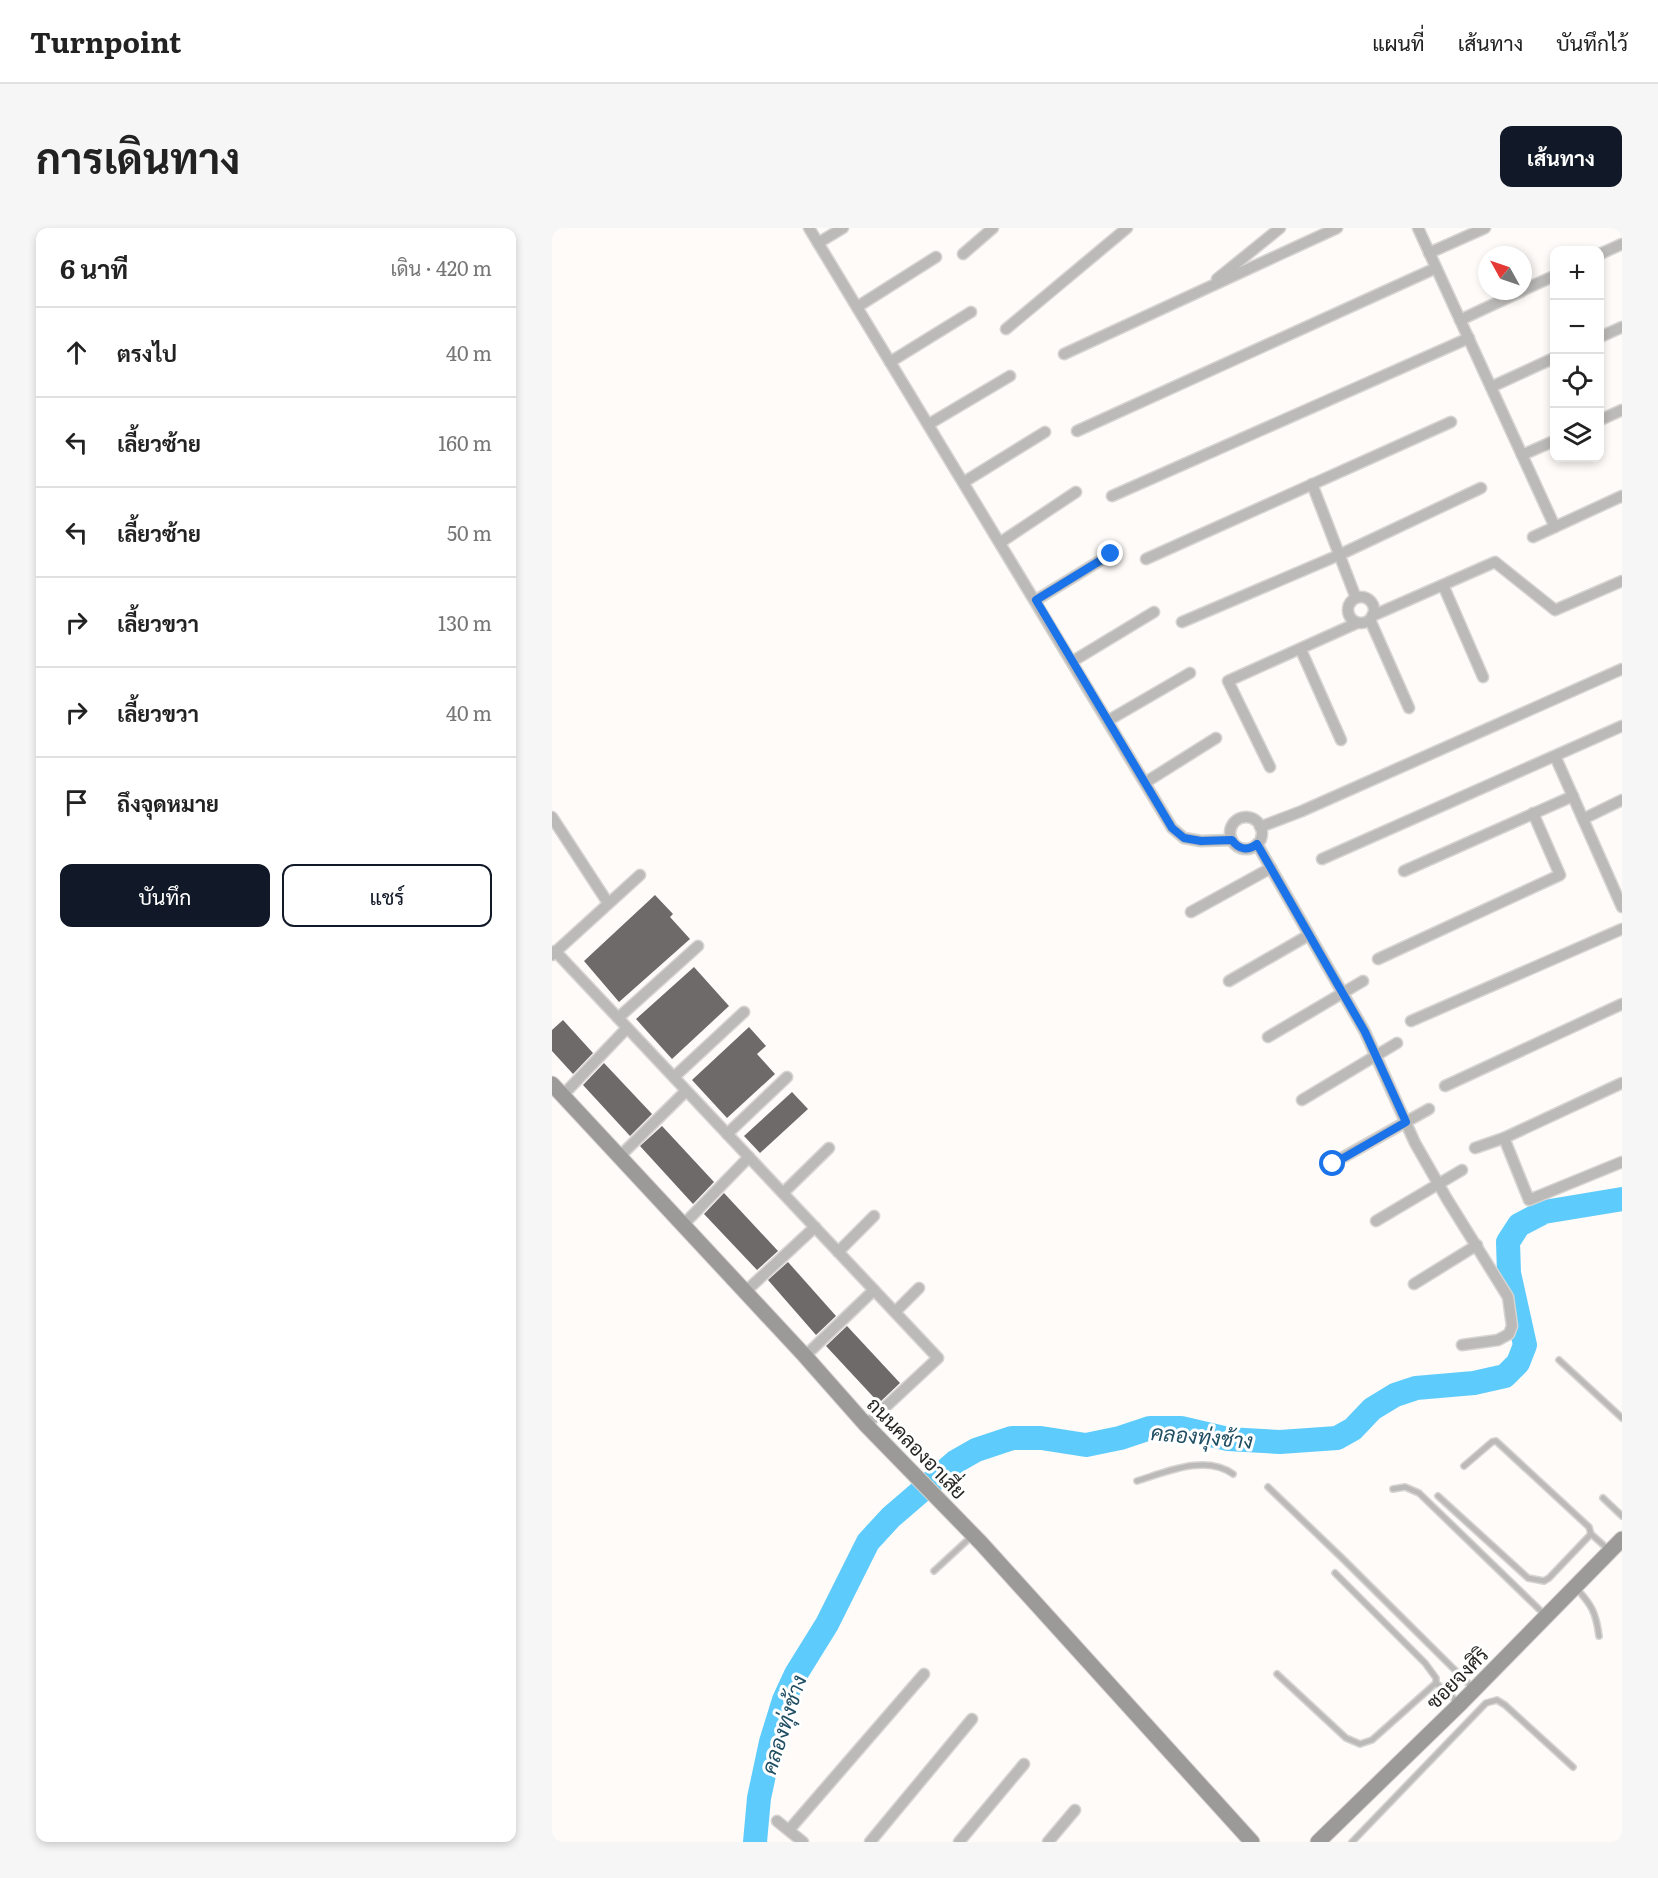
<!DOCTYPE html>
<html lang="th">
<meta charset="utf-8">
<style>
body{margin:0;font-family:Literata,Sarabun,serif;background:#f6f6f6;color:#222}
.controls{position:absolute;right:18px;top:18px;display:grid;overflow:hidden;border-radius:12px;box-shadow:0 3px 9px #0003}
.controls button{width:54px;height:54px;display:grid;place-items:center;padding:0;border:0;border-bottom:2px solid #e0e0e0;background:#fff;color:#222;font:30px sans-serif}
.compass{position:absolute;left:926px;top:18px;width:54px;height:54px;border-radius:50%;background:#fff;box-shadow:0 3px 9px #0003;rotate:310deg}
.stop{position:absolute;width:18px;height:18px;margin:-14px;border:4px solid #1a73e8;border-radius:50%;background:#fff}
.stop.end{background:#1a73e8;border-color:#fff;box-shadow:0 2px 6px #0008}
.list{margin:0;padding:0;list-style:none}
h2{display:flex;justify-content:space-between;align-items:center;height:78px;margin:0;padding:0 24px;font-size:26px}
h2 small{font-size:20px;font-weight:400;color:#767676}
.list li{display:grid;grid-template-columns:39px 1fr auto;gap:18px;align-items:center;box-sizing:border-box;height:90px;padding:0 24px;border-top:2px solid #e0e0e0}
.list b{display:block;font-size:22px;white-space:nowrap}
.list em{font-size:20px;font-style:normal;color:#767676}
.actions{display:flex;gap:12px;padding:18px 24px}
.actions a{flex:1;padding:14px 0;border:2px solid #111827;border-radius:12px;text-align:center;font-size:21px;color:#111827}
.actions .main{background:#111827;color:#fff}
.icon{flex:none;width:33px;height:33px;fill:none;stroke:currentColor;stroke-width:2;stroke-linecap:round;stroke-linejoin:round}
.map{position:relative;flex:none;width:1070px;height:1614px;overflow:hidden;border-radius:12px}
header{display:flex;align-items:center;gap:36px;box-sizing:border-box;height:84px;padding:0 30px;background:#fff;border-bottom:2px solid #e0e0e0}
header strong{font-size:28px}
nav{display:flex;gap:33px;margin-inline-start:auto;font-size:21px}
.intro{display:flex;align-items:center;justify-content:space-between;box-sizing:border-box;height:144px;padding:0 36px}
h1{margin:0;font-size:42px}
.button{padding:15px 27px;border-radius:12px;background:#111827;color:#fff;font-size:21px;font-weight:700}
main{display:flex;gap:36px;padding:0 36px}
aside{flex:1;background:#fff;border-radius:12px;box-shadow:0 3px 9px #0003}
.map>svg:first-child{display:block}
</style>
<header>
<strong>Turnpoint</strong>
<nav><a>แผนที่</a><a>เส้นทาง</a><a>บันทึกไว้</a></nav>
</header>
<div class="intro"><h1>การเดินทาง</h1><a class="button">เส้นทาง</a></div>
<main>
<aside>
<h2>6 นาที<small>เดิน · 420 m</small></h2>
<ul class="list">
<li><svg class="icon" aria-label="ahead" viewBox="0 0 24 24"><path d="M12 20V5M6 11l6-6 6 6"/></svg><div><b>ตรงไป</b></div><em>40 m</em></li>
<li><svg class="icon" aria-label="left" viewBox="0 0 24 24"><path d="M17 20v-9H6M10 6l-5 5 5 5"/></svg><div><b>เลี้ยวซ้าย</b></div><em>160 m</em></li>
<li><svg class="icon" aria-label="left" viewBox="0 0 24 24"><path d="M17 20v-9H6M10 6l-5 5 5 5"/></svg><div><b>เลี้ยวซ้าย</b></div><em>50 m</em></li>
<li><svg class="icon" aria-label="right" viewBox="0 0 24 24"><path d="M7 20v-9h11M14 6l5 5-5 5"/></svg><div><b>เลี้ยวขวา</b></div><em>130 m</em></li>
<li><svg class="icon" aria-label="right" viewBox="0 0 24 24"><path d="M7 20v-9h11M14 6l5 5-5 5"/></svg><div><b>เลี้ยวขวา</b></div><em>40 m</em></li>
<li><svg class="icon" aria-label="arrive" viewBox="0 0 24 24"><path d="M6 21V4h12l-3 4 3 4H6"/></svg><div><b>ถึงจุดหมาย</b></div></li>
</ul>
<div class="actions"><a class="main">บันทึก</a><a>แชร์</a></div>
</aside>
<div class="map">
<svg width="1070" height="1614" viewBox="0 0 1070 1614">
<rect width="100%" height="100%" fill="#fefbf8"/>
<g fill="none" stroke-linecap="round" stroke-linejoin="round">
<!-- river -->
<polyline stroke="#5dcbfb" stroke-width="24" points="203,1614 207,1570 219,1514 232,1472 244,1446 275,1396 316,1314 339,1289 403,1234 424,1222 460,1210 489,1210 534,1217 568,1210 598,1200 629,1200 676,1211 728,1214 785,1210 801,1201 820,1181 843,1167 864,1160 922,1155 953,1148 966,1135 973,1117 957,1045 956,1014 967,997 992,984 1070,971"/>
</g>
<!-- building -->
<g fill="#6f6a6a">
<polygon points="103,667 121,686 118,689 138,711 67,774 32,733"/>
<polygon points="142,739 177,778 120,831 84,791"/>
<polygon points="11,792 41,825 21,846 0,823 0,802"/>
<polygon points="197,799 214,818 205,826 223,846 175,890 140,852"/>
<polygon points="52,835 100,886 78,908 31,857"/>
<polygon points="240,864 256,881 208,925 192,908"/>
<polygon points="110,898 162,954 141,976 88,918"/>
<polygon points="172,965 226,1023 205,1042 152,986"/>
<polygon points="236,1034 284,1088 264,1107 216,1052"/>
<polygon points="295,1098 348,1155 327,1175 274,1118"/>
</g>
<g fill="none" stroke-linecap="round" stroke-linejoin="round">
<defs>
<g id="lane">
<polyline points="1007,1132 1070,1190"/>
<polyline points="912,1238 940,1214 944,1213 1037,1299 1039,1306"/>
<path d="M585,1253C614,1244 654,1226 681,1246"/>
<polyline points="716,1259 791,1331 921,1460"/>
<polyline points="841,1261 853,1259 867,1265 993,1387"/>
<polyline points="886,1268 976,1350 992,1353 997,1350 1039,1306 1057,1322"/>
<polyline points="1051,1270 1070,1288"/>
<polyline points="382,1343 420,1308"/>
<polyline points="783,1345 873,1435 884,1450 884,1455"/>
<path d="M1024,1360C1040,1377 1044,1385 1047,1408"/>
<polyline points="725,1446 794,1510 808,1516 820,1512 884,1455 907,1475"/>
<polyline points="800,1614 934,1475 945,1472 953,1477 1021,1539"/>
</g>
<g id="street">
<polyline points="257,0 620,600 632,610 649,613 680,612"/>
<polyline points="866,0 1003,299"/>
<polyline points="266,15 291,0"/>
<polyline points="877,25 933,0"/>
<polyline points="411,26 441,0"/>
<polyline points="1048,26 1070,16"/>
<polyline points="665,51 728,0"/>
<polyline points="971,62 1002,48"/>
<polyline points="305,79 384,29"/>
<polyline points="908,92 970,63"/>
<polyline points="454,101 575,0"/>
<polyline points="1048,109 1070,99"/>
<polyline points="512,126 785,0"/>
<polyline points="338,134 419,84"/>
<polyline points="939,159 1002,130"/>
<polyline points="1048,192 1070,182"/>
<polyline points="377,196 458,148"/>
<polyline points="525,203 884,40"/>
<polyline points="970,227 1002,213"/>
<polyline points="412,254 493,204"/>
<polyline points="760,256 804,370"/>
<polyline points="560,268 917,110"/>
<polyline points="981,309 1070,268"/>
<polyline points="449,314 524,264"/>
<polyline points="594,331 899,194"/>
<polyline points="891,357 931,449"/>
<circle cx="809" cy="382" r="13"/>
<polyline points="484,372 559,326"/>
<polyline points="820,388 943,334 1003,382 1070,353"/>
<polyline points="818,392 857,480"/>
<polyline points="630,394 787,327 929,260"/>
<polyline points="749,422 789,512"/>
<polyline points="521,433 602,384"/>
<polyline points="557,492 638,445"/>
<polyline points="1003,528 1070,679"/>
<polyline points="718,539 676,453 805,395"/>
<polyline points="594,554 664,510"/>
<polyline points="0,589 56,675"/>
<circle cx="694" cy="605" r="16"/>
<polyline points="1031,591 1070,572"/>
<polyline points="708,599 750,583 1070,441"/>
<polyline points="705,616 813,804 863,915 895,971 956,1069 960,1098 957,1106 946,1112 910,1117"/>
<polyline points="770,631 1070,498"/>
<polyline points="852,643 1021,568"/>
<polyline points="639,684 719,640"/>
<polyline points="3,723 386,1130 314,1197"/>
<polyline points="0,727 88,647"/>
<polyline points="826,731 1008,647 981,585"/>
<polyline points="677,753 757,707"/>
<polyline points="66,790 146,718"/>
<polyline points="859,793 1070,701"/>
<polyline points="716,809 811,753"/>
<polyline points="122,849 192,784"/>
<polyline points="893,858 1070,776"/>
<polyline points="11,867 75,800"/>
<polyline points="750,872 845,815"/>
<polyline points="175,906 235,849"/>
<polyline points="952,910 977,972 1070,934"/>
<polyline points="923,920 952,910 1070,855"/>
<polyline points="67,929 134,863"/>
<polyline points="781,935 877,881"/>
<polyline points="231,965 277,920"/>
<polyline points="824,993 910,942"/>
<polyline points="131,997 197,929"/>
<polyline points="286,1024 322,988"/>
<polyline points="862,1056 925,1017"/>
<polyline points="193,1064 263,999"/>
<polyline points="343,1084 367,1060"/>
<polyline points="253,1128 322,1062"/>
<polyline points="225,1593 251,1614"/>
<polyline points="237,1602 372,1446"/>
<polyline points="318,1614 420,1491"/>
<polyline points="407,1614 472,1536"/>
<polyline points="496,1614 523,1582"/>
</g>
<g id="secondary">
<polyline points="0,856 253,1128 314,1197 429,1315 700,1614"/>
<polyline points="766,1614 908,1476 1070,1311"/>
</g>
</defs>
<!-- lane casing -->
<use href="#lane" stroke="#d7d5d2" stroke-width="8"/>
<!-- street casing -->
<use href="#street" stroke="#d7d5d2" stroke-width="13"/>
<!-- secondary casing -->
<use href="#secondary" stroke="#d7d5d2" stroke-width="17"/>
<!-- lane -->
<use href="#lane" stroke="#bbbab9" stroke-width="5"/>
<!-- street -->
<use href="#street" stroke="#bbbab9" stroke-width="10"/>
<!-- secondary -->
<use href="#secondary" stroke="#9b9a98" stroke-width="15"/>
</g>
<g fill="none" stroke-linecap="round" stroke-linejoin="round">
<!-- route -->
<path stroke="#1a73e8" stroke-width="8" d="M559,326L484,372L620,600L632,610L649,613L680,612C687,622 696,623 705,616L813,804L854,894L781,936"/>
</g>
<g text-anchor="middle" dominant-baseline="central" stroke-width="6" stroke-linejoin="round" paint-order="stroke">
<!-- street labels -->
<g font-size="20" fill="#272624" stroke="#fff">
<text transform="translate(366 1219) rotate(46)">ถนนคลองอาเสี่ย</text>
<text transform="translate(904 1449) rotate(-45)">ซอยจงศิริ</text>
</g>
<!-- water labels -->
<g font-size="21" font-style="italic" fill="#204f63" stroke="#fff">
<text transform="translate(650 1207) rotate(5)">คลองทุ่งช้าง</text>
<text transform="translate(230 1496) rotate(-72)">คลองทุ่งช้าง</text>
</g>
</g>
</svg>
<div class="controls">
<button>+</button>
<button>−</button>
<button><svg class="icon" aria-label="locate" viewBox="0 0 24 24"><circle cx="12" cy="12" r="6"/><path d="M12 2v4M12 18v4M2 12h4M18 12h4"/></svg></button>
<button><svg class="icon" aria-label="layers" viewBox="0 0 24 24"><path d="M12 4l9 5-9 5-9-5zM3 14l9 5 9-5"/></svg></button>
</div>
<svg class="compass" viewBox="-18 -18 36 36"><path d="M0-13l5 13h-10z" fill="#e53935"/><path d="M0 13l5-13h-10z" fill="#767676"/></svg>
<div class="stop" style="left:781px;top:936px"></div>
<div class="stop end" style="left:559px;top:326px"></div>
</div>
</main>
